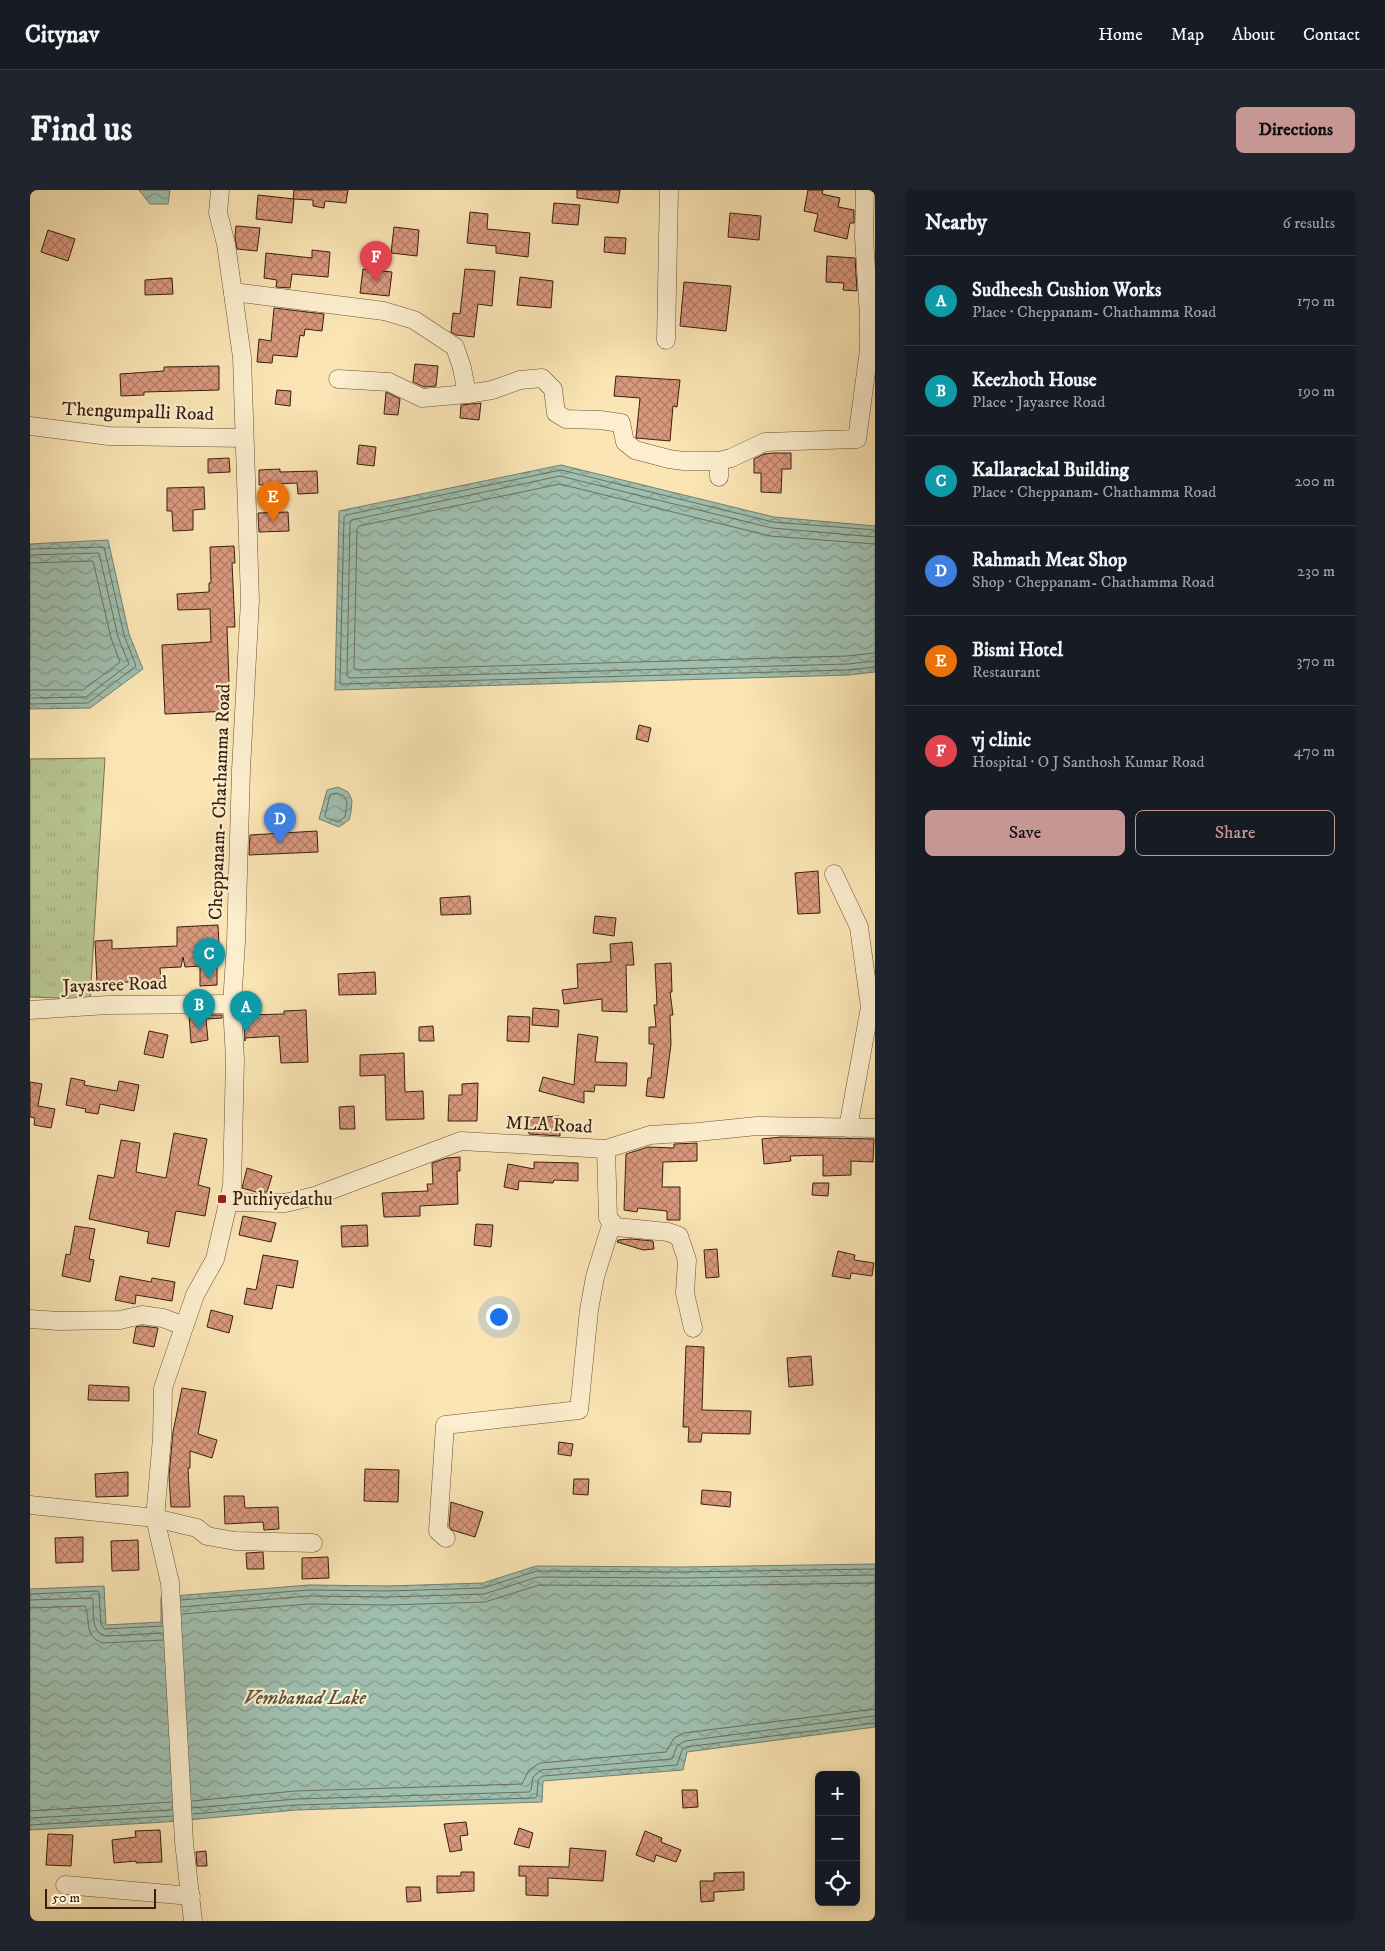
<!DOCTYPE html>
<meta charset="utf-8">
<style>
body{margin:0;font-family:"IM FELL DW Pica",serif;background:#20242c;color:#f1f3f6}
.controls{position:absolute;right:15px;bottom:15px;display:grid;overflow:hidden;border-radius:8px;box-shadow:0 2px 12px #0003}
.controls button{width:45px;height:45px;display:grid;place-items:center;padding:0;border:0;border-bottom:1px solid #363941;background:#171b24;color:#f1f3f6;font:25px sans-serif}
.scale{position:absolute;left:15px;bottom:12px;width:111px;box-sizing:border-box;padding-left:5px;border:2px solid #381f0e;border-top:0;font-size:14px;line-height:18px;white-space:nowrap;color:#381f0e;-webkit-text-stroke:4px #fceece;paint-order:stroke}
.you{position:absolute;left:468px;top:1126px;width:18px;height:18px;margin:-12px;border:4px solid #fff;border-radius:50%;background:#1a73e8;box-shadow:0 0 0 8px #1a73e833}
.badge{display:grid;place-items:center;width:32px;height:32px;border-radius:50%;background:#c59692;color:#fff;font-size:16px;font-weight:700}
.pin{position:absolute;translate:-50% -41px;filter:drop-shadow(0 1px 2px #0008)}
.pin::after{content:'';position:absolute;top:26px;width:18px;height:15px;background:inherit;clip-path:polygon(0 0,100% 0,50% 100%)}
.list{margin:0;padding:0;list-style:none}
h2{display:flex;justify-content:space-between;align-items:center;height:65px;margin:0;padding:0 20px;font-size:21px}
h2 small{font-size:16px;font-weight:400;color:#9ea1a6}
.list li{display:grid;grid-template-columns:32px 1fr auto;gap:15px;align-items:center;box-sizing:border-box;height:90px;padding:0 20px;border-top:1px solid #363941}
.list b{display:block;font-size:19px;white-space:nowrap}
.list p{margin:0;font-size:16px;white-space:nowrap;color:#9ea1a6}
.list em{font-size:16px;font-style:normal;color:#9ea1a6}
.actions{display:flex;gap:10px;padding:15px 20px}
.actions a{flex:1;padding:11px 0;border:1px solid #c59692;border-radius:8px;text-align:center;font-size:18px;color:#c59692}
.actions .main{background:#c59692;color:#111}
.icon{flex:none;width:28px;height:28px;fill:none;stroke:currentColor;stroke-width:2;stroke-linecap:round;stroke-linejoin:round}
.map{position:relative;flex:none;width:845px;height:1731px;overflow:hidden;border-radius:8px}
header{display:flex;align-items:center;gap:30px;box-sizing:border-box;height:70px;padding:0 25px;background:#171b24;border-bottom:1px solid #363941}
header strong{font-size:24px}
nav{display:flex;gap:28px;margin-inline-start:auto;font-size:18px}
.intro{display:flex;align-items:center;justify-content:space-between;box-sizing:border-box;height:120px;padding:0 30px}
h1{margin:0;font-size:35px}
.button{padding:12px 22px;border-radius:8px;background:#c59692;color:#111;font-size:18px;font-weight:700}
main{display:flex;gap:30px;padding:0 30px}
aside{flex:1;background:#171b24;border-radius:8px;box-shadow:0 2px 12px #0003}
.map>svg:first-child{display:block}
</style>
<header>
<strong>Citynav</strong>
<nav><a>Home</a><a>Map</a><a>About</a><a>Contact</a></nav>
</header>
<div class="intro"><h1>Find us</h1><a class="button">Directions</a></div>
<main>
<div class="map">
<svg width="845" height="1731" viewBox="0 0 845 1731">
<defs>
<pattern id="grass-tufts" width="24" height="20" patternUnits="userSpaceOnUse" patternTransform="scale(1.25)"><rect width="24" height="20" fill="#b8c692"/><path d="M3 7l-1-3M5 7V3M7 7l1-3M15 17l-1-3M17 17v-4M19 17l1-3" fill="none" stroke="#9faa7d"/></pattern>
<pattern id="water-waves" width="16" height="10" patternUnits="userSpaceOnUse" patternTransform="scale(1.25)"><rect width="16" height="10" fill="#9fbfaf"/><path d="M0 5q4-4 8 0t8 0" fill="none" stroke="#839b8d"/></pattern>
<pattern id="building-cross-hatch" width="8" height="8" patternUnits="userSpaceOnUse" patternTransform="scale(1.25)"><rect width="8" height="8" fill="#da997f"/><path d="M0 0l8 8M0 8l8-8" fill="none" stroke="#b27c66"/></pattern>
</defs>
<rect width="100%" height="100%" fill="#fbe5b4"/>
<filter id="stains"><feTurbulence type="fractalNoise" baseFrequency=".004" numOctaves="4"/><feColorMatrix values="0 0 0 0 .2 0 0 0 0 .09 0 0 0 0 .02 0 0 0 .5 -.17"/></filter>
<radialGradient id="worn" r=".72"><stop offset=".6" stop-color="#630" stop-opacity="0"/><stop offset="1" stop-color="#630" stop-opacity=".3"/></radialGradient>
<!-- grass -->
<polygon fill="url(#grass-tufts)" stroke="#787250" points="75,568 60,809 0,807 0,569"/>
<!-- water -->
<g fill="url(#water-waves)" stroke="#767f6f">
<polygon points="109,0 140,0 138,14 120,14"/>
<polygon points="531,275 744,327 845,336 845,482 819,485 305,500 309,321"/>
<polygon points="78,350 99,444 113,479 60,518 0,519 0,354"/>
<polygon points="308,597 318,602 322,610 321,622 319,630 309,637 289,629 297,600"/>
<polygon points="845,1374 845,1537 657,1562 653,1580 513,1591 512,1612 266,1620 135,1632 0,1640 0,1399 74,1396 76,1435 131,1432 131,1407 279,1395 358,1396 453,1393 506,1376 651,1377"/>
</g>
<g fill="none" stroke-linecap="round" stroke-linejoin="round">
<!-- shore -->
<g stroke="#6c6f5e" stroke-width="1">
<polyline points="845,340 743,332 531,280 316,325 314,327 310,492 313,494 818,480 845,477"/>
<polyline points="845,347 742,338 530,286 322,330 320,333 317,486 319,488 818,474 845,471"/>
<polyline points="845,354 740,346 530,294 329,336 327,339 324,478 327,480 817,466 845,463"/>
<polyline points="0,359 74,357 94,445 106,476 58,513 0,514"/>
<polyline points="0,365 69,363 88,447 99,474 56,507 0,508"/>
<polyline points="0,373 63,371 81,448 90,472 53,500 0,500"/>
<polygon points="307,603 314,606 317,612 315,627 308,632 297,628 295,626 300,605"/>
<polyline points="0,1404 68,1401 69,1403 71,1434 74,1439 132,1436"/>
<path d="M0,1410L62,1408L63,1410C64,1423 60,1443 77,1446L133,1443"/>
<polyline points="151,1410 279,1400 358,1401 453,1398 507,1381 651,1382 845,1379"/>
<polyline points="151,1417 279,1406 358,1407 454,1404 508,1387 651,1388 845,1385"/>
<path d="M0,1418L55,1416C61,1430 53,1445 72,1453L133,1450"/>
<polyline points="152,1424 279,1414 358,1415 455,1412 509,1395 651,1396 845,1393"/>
<polyline points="162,1611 265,1601 492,1594 499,1580 510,1573 636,1562 644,1548 654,1543 845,1519"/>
<polyline points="162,1618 266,1609 499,1602 501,1600 503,1587 511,1580 642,1569 647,1556 655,1551 845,1526"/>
<polyline points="0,1621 142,1612"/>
<polyline points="163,1624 266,1615 505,1608 507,1606 508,1590 513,1586 647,1575 652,1560 656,1557 845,1533"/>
<polyline points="0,1628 142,1620"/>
<polyline points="0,1635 143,1626"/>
</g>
</g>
<!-- building -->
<g fill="url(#building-cross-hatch)" stroke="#381f0e">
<polygon points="264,0 318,0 316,13 295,11 294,18 283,16 283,10 263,9"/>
<polygon points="547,0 590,0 588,13 547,8"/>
<polygon points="778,0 793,0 792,4 810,8 808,17 824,20 824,33 820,33 817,49 784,41 788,24 774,21"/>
<polygon points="228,5 264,9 262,33 226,29"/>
<polygon points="524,13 550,15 548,35 522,33"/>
<polygon points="440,22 458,24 457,39 500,43 498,67 466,63 466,56 437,53"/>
<polygon points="700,23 731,26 729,50 698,47"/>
<polygon points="206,36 230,38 227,61 207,59 205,47"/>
<polygon points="364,37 389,40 387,66 361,63"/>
<polygon points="18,40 45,49 38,71 11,62"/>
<polygon points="575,47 596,48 595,64 574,62"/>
<polygon points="282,60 300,62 298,87 262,84 260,98 246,97 247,90 234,88 236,63 282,68"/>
<polygon points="797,66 825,68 827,101 813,100 814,93 796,92"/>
<polygon points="333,79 362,82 359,106 330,103"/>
<polygon points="435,79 465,81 462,116 448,114 444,147 426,145 421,142 423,123 430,124"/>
<polygon points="490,87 523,91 521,118 487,115"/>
<polygon points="142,88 143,104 115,105 115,90"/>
<polygon points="654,92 701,96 696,141 650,136"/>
<polygon points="244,118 294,124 292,141 275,139 274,146 270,145 267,167 243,165 242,173 227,172 229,149 241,151"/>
<polygon points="385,174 408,176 406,196 394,197 383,192"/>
<polygon points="189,176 189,200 114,202 114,205 91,206 90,184 134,181 134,177"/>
<polygon points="586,186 650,190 647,217 643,216 640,251 606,248 610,208 584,206"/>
<polygon points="247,200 261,201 260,216 245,214"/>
<polygon points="356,202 370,209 368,225 354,224"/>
<polygon points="451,213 449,230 430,228 431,215"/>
<polygon points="329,255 346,257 344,276 327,274"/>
<polygon points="744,263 761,263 761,279 752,279 751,303 731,302 731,283 724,283 724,269 734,264"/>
<polygon points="199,268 200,282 178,283 178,269"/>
<polygon points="250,279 250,282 287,281 288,303 268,304 267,293 229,295 229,280"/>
<polygon points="174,297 175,319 163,320 163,340 143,341 142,321 137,321 137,298"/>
<polygon points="258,322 259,341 229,342 228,323"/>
<polygon points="204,356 205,373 202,373 205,437 197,437 200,521 135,524 132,455 181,452 180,419 148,420 147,404 179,402 179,393 181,393 180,357"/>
<polygon points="609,535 621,538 618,552 606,549"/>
<polygon points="287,641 288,662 219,665 220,645"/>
<polygon points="788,681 790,723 768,724 765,683"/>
<polygon points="440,706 441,724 411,725 410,708"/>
<polygon points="565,726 586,728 584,746 563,743"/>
<polygon points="188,735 190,775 187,775 187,795 170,796 170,776 155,777 153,767 151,777 130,778 131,791 67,793 65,751 82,750 82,759 147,756 147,737"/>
<polygon points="602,752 604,775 596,775 597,822 572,821 572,809 534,814 532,800 548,798 547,774 581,772 580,754"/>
<polygon points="641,773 642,802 640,802 643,825 640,825 641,854 634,908 616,906 618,888 621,888 624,854 619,854 619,837 626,837 624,815 627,815 625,774"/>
<polygon points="345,782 346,804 309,805 308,784"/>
<polygon points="213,816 217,816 217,825 254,824 254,821 276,820 278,872 251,873 249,846 215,848 215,851"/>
<polygon points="503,818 529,820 528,837 502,835"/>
<polygon points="159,825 192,825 192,828 176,829 178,850 161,853"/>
<polygon points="478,826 500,827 499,852 477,851"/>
<polygon points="403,836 404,851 389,851 389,837"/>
<polygon points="119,841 138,845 133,868 114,864"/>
<polygon points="548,844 568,847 565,872 597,873 596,896 565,895 564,902 554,901 554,913 509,901 513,887 544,895"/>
<polygon points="374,863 375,902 393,901 394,929 356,930 355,885 330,886 330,865"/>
<polygon points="41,888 55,891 54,895 87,901 89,891 109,895 104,921 70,914 68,924 55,922 56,919 36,915"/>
<polygon points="0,892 12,894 8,916 25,919 21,938 4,935 5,928 0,927"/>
<polygon points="448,893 447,931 418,931 419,905 432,905 432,894"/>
<polygon points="324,916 325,939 310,939 309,917"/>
<polygon points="529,926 530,946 499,944 498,928"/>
<polygon points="144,943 177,949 168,995 180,998 175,1026 146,1021 139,1057 117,1053 119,1042 59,1029 68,985 84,988 91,950 110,953 106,982 136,988"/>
<polygon points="751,947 844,949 843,972 821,971 821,985 793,986 793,965 760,966 761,971 734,974 732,949"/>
<polygon points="667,953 667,971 633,972 632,997 650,997 650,1030 637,1030 637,1021 608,1018 607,1022 594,1020 596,964 618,957 644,958 644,954"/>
<polygon points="430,967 430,981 427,981 428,1014 390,1016 390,1026 354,1027 352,1003 398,1001 397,994 403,994 402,973 417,968"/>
<polygon points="504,972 548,973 548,991 524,990 523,993 489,991 488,1000 474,997 478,974 504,979"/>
<polygon points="217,978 242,986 237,1002 226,1002 212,998"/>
<polygon points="783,993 799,993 798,1006 782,1005"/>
<polygon points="213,1026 246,1033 241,1052 209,1045"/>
<polygon points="446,1034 463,1035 461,1057 444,1055"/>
<polygon points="337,1035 338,1056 312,1057 311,1036"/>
<polygon points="45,1036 65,1039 59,1069 64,1070 60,1092 32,1086 36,1064 40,1065"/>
<polygon points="601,1049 623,1051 624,1059 613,1060 587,1052 588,1050"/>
<polygon points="687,1059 689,1087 676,1088 674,1060"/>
<polygon points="808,1061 825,1065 824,1070 844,1073 842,1086 821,1083 820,1089 802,1086"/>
<polygon points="233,1065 268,1071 263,1098 247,1095 242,1119 214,1114 217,1098 226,1100"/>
<polygon points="90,1086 121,1092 122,1088 145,1092 142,1111 106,1105 105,1114 85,1110"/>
<polygon points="181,1120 203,1126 199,1143 177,1137"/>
<polygon points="112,1136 128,1138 124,1157 103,1153 106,1137"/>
<polygon points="656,1156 674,1157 672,1220 721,1221 720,1244 672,1243 671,1252 658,1252 659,1237 653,1237"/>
<polygon points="781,1166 783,1195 759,1197 757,1168"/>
<polygon points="59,1195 99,1197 99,1211 58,1210"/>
<polygon points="152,1198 176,1202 168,1244 187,1250 182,1268 160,1261 160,1278 158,1278 160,1317 141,1317 139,1286 143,1242"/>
<polygon points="529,1252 543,1254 541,1266 528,1264"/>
<polygon points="335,1279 369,1280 368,1312 334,1311"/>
<polygon points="98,1282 98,1306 66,1307 65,1284"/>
<polygon points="544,1289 559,1289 558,1305 543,1304"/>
<polygon points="672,1300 701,1302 700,1317 671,1314"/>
<polygon points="194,1306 214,1306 215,1318 248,1317 249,1339 234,1340 233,1332 195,1334"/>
<polygon points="421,1312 453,1322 445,1347 422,1340 419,1336"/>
<polygon points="53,1347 53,1372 26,1373 25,1348"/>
<polygon points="108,1350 109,1380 82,1381 81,1351"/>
<polygon points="233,1362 234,1379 217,1379 216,1363"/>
<polygon points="298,1367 299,1388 272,1389 272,1368"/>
<polygon points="652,1600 667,1600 668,1617 653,1618"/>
<polygon points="436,1632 438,1645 430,1646 432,1660 420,1662 414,1634"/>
<polygon points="489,1638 503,1643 499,1658 484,1654"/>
<polygon points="130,1640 132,1672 106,1673 106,1671 84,1673 82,1650 106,1647 105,1641"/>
<polygon points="615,1641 632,1648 631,1652 651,1660 646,1672 626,1665 624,1672 606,1665"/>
<polygon points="18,1644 43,1645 41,1676 16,1675"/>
<polygon points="540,1658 576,1661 573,1691 518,1688 518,1706 496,1705 496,1686 489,1686 489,1676 539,1677"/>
<polygon points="176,1661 177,1676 167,1676 166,1662"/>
<polygon points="431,1682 444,1682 444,1701 407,1703 407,1686 431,1686"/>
<polygon points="714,1682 714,1700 684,1702 684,1711 671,1712 670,1691 684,1691 684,1683"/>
<polygon points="376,1697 390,1697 391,1711 377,1712"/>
</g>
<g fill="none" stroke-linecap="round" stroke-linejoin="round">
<defs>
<g id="street">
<polyline points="203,102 354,121 384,130 425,157 432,178 437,204"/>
<polyline points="636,150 639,0"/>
<polyline points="308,189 359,192 392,208 437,204 462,200 490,190 512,188 523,199 526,223 536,229 570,230 591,233 595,252 605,260 639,269 654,271 689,271 701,268 735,252 827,249 839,160 839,126 834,47 835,0"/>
<polyline points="0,236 79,246 214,248"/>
<polyline points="689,287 689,271"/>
<polyline points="804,684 829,737 840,817 818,938"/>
<polyline points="0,820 78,815 202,814"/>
<polyline points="576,959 578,1028 586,1037 638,1042 649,1046 657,1070 655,1103 663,1138"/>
<polyline points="198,1012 255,1013 285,1006 431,951 576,959 620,945 668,942 727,936 845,938"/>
<polyline points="0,1129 28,1131 90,1130 112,1125 133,1128 154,1136"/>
<polyline points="0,1315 125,1328 167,1338 177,1346 205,1351 283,1353"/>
<polyline points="416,1348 408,1341 415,1235 549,1220 559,1120 565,1087 582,1032"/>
<polyline points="35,1695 161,1706"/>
<polyline points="163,1731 154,1652 140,1393 125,1328 132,1248 133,1198 165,1105 185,1069 202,996 205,870 202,814 206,752 211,580 220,410 212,167 196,54 188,23 190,0"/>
</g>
</defs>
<!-- street casing -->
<use href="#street" stroke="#695038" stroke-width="19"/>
<!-- street -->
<use href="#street" stroke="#fceece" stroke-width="18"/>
</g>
<!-- markers -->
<rect fill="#8f2418" stroke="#fceece" stroke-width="2" x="187" y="1004" width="10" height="10" rx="2.5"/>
<g text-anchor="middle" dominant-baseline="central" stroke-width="4.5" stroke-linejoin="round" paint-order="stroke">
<!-- street labels -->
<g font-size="19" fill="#381f0e" stroke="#fceece">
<text transform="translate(108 222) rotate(2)">Thengumpalli Road</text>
<text transform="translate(190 612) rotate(-88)">Cheppanam- Chathamma Road</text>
<text transform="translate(85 795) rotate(-2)">Jayasree Road</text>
<text transform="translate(519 935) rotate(3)">MLA Road</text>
</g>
<!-- poi labels -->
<g font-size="19" fill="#381f0e" stroke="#fceece" text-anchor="start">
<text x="202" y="1009">Puthiyedathu</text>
</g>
<!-- water labels -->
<g font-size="20" font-style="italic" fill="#574f3e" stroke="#fceece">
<text x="275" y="1508">Vembanad Lake</text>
</g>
</g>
<rect width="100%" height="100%" filter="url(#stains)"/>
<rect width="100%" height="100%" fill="url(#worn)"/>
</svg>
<div class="controls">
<button>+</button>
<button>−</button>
<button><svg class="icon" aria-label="locate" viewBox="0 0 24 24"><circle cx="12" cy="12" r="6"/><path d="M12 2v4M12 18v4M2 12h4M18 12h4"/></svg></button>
</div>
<div class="scale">50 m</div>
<div class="you"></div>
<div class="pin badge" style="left:216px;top:842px;background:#0f9aa8">A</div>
<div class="pin badge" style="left:169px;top:840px;background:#0f9aa8">B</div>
<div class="pin badge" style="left:179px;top:789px;background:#0f9aa8">C</div>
<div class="pin badge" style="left:250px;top:654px;background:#3f7fe0">D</div>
<div class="pin badge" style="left:243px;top:332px;background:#e8710a">E</div>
<div class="pin badge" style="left:346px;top:92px;background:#e0444e">F</div>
</div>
<aside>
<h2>Nearby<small>6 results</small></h2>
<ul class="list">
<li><span class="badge" style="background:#0f9aa8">A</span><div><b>Sudheesh Cushion Works</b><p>Place · Cheppanam- Chathamma Road</p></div><em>170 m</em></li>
<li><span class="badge" style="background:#0f9aa8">B</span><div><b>Keezhoth House</b><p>Place · Jayasree Road</p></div><em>190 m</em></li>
<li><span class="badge" style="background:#0f9aa8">C</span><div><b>Kallarackal Building</b><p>Place · Cheppanam- Chathamma Road</p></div><em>200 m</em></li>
<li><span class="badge" style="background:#3f7fe0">D</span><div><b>Rahmath Meat Shop</b><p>Shop · Cheppanam- Chathamma Road</p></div><em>230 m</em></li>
<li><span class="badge" style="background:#e8710a">E</span><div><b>Bismi Hotel</b><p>Restaurant</p></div><em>370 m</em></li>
<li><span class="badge" style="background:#e0444e">F</span><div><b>vj clinic</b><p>Hospital · O J Santhosh Kumar Road</p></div><em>470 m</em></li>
</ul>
<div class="actions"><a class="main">Save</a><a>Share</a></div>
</aside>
</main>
